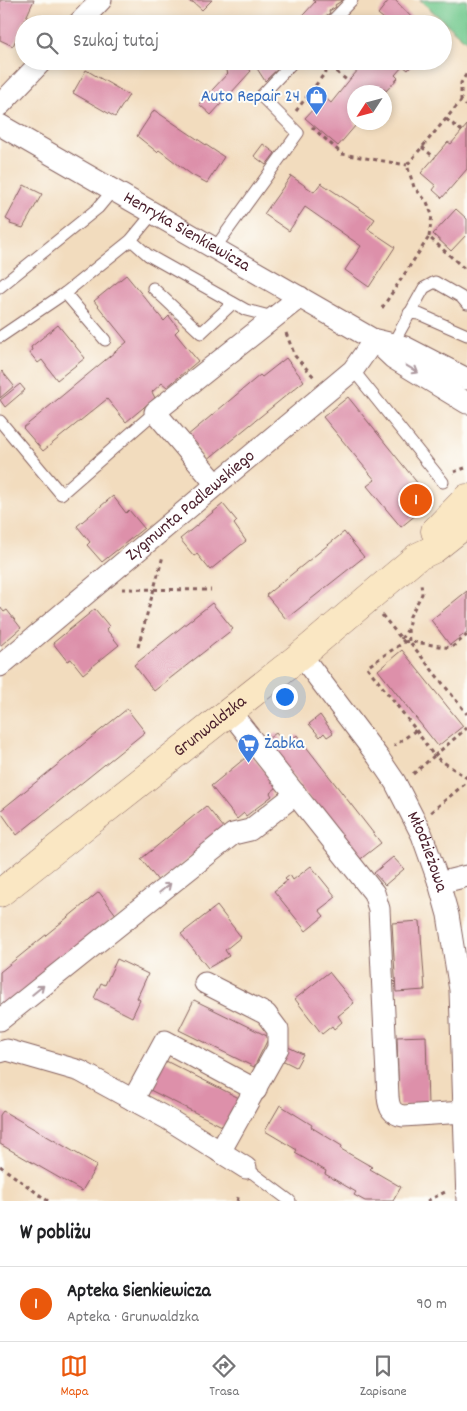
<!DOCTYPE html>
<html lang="pl">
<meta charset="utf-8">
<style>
body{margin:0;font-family:Dekko,sans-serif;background:#f6f6f6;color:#202124}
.compass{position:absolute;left:347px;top:85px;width:45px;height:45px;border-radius:50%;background:#fff;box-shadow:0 2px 8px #0003;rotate:234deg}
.you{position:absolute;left:284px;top:696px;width:18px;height:18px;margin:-12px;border:4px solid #fff;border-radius:50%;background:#1a73e8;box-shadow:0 0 0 8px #1a73e833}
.badge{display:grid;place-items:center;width:32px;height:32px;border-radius:50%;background:#ea580c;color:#fff;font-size:16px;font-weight:700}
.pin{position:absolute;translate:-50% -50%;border:2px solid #fff;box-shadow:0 1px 5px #0006}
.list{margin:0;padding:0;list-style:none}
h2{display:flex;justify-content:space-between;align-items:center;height:65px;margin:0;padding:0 20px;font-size:21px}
h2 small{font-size:16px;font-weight:400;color:#757577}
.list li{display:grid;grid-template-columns:32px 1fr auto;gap:15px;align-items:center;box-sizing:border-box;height:75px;padding:0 20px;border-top:1px solid #e0e0e0}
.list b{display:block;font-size:19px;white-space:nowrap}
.list p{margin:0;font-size:16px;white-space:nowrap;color:#757577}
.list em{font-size:16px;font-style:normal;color:#757577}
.icon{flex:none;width:28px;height:28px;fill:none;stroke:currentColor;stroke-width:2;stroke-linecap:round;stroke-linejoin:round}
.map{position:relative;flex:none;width:467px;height:1201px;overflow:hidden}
.search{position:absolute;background:#fff;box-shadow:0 2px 8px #0003;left:15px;right:15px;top:15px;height:55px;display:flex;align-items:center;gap:12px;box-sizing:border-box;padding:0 18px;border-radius:28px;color:#757577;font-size:19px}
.sheet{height:140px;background:#fff}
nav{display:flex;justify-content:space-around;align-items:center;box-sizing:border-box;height:70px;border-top:1px solid #e0e0e0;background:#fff;font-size:14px;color:#757577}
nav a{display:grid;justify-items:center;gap:2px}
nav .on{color:#ea580c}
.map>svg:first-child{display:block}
</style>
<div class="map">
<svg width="467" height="1201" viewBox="0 0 467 1201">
<rect width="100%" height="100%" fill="#fdfcf7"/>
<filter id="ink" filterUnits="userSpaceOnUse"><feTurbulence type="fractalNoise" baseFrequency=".02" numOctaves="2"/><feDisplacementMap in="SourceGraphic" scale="10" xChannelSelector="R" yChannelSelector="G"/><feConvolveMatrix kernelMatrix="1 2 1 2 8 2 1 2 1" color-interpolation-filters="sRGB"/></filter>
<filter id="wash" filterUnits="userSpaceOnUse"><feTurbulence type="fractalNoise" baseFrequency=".0096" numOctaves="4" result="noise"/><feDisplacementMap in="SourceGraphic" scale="20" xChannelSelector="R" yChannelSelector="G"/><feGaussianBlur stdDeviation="1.12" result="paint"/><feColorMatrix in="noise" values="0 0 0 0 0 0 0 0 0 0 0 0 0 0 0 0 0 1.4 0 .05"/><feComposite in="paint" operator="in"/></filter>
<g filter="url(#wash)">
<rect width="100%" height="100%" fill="#f2dcbe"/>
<!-- green -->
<polygon fill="#72c98e" stroke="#5e745c" points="420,0 467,0 467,42"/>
<g id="blocks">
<!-- building -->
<g fill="#dd90aa">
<polygon points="0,0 34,0 13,46 0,40"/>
<polygon points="188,0 212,0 202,10 193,2 191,3"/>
<polygon points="313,0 343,0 335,5 336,7 329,11 330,13 324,17 325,19 318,24 295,24 315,2"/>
<polygon points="389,0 395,0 415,21 417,18 425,24 380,24 384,19 378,14"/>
<polygon points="215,61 240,61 251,71 211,115 199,104 228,73"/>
<polygon points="261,61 282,61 283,64 265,81 256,67"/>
<polygon points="371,61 415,61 408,70 403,66 395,75 398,78 386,91 384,89 381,92 354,92 354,123 356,125 338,146 305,118 324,97 331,103 351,78 361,67 364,70"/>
<polygon points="86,70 129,95 115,117 73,93"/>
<polygon points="154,110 224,157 207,183 192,175 159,150 157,152 137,136"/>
<polygon points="467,125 467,169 442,198 433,190 436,186 421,173 448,142 451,144"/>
<polygon points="263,144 275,153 266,165 254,156"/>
<polygon points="291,176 314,192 321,183 375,219 368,229 395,247 369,287 345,270 361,246 305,207 289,231 264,214"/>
<polygon points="24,185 42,194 23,228 10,224 11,222 6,219"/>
<polygon points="456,209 467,219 467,234 451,251 433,234"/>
<polygon points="126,275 164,321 169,316 179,329 175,333 198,361 167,387 162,383 152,392 155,398 126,422 107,399 43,451 23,428 127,342 94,301"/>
<polygon points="58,325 85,358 57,380 42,360 38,363 29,352 32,350 31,347"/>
<polygon points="286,358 304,381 207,460 187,436 260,375 262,377"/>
<polygon points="2,371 14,386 0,398 0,373"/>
<polygon points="20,384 25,390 5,407 0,400"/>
<polygon points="348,397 419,485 415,488 428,505 401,527 367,486 375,480 323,417"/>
<polygon points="113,496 126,513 129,510 144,528 102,562 87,545 90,542 77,526"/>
<polygon points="223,504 237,521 234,524 246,541 210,570 197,554 194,556 180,539"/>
<polygon points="344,532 364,557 286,619 266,595"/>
<polygon points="467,591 467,632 450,645 431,620"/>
<polygon points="212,603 233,629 154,691 134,665"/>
<polygon points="0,607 4,612 7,610 21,628 0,646"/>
<polygon points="95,609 109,626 106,629 119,645 83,674 71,659 67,661 53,643"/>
<polygon points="402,650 463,726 438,746 378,670"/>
<polygon points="127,709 145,732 17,835 0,811"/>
<polygon points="320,715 333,733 327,737 324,733 320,737 309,724"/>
<polygon points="276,733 285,745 297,735 381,843 358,861 265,741"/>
<polygon points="250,754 277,787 270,793 272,796 246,816 244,813 237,819 211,786"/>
<polygon points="206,806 225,829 159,882 141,859"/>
<polygon points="393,857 404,869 385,885 374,873"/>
<polygon points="311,866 336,897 319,910 324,916 306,931 274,891 287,881 285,879 290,875 293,880"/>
<polygon points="99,892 117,916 0,1010 0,972"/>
<polygon points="217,906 241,937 225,950 229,956 208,968 181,934"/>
<polygon points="420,921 425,990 396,992 392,923"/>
<polygon points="117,959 148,974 137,998 140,1000 132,1017 94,998 101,983 105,985"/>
<polygon points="329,972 354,1003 338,1016 342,1022 334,1029 332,1026 322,1034 295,999"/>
<polygon points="194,1000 269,1037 254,1067 179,1030"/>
<polygon points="426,1036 428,1105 399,1106 397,1037"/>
<polygon points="288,1047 303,1054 296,1067 282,1060"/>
<polygon points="164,1060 239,1098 224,1127 150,1090"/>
<polygon points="280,1105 312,1125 311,1127 342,1146 341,1149 372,1167 370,1169 401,1187 393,1201 365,1201 354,1195 356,1192 325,1174 326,1171 295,1153 297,1150 265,1131"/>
<polygon points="3,1111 97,1165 82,1191 0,1144 0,1115"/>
</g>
</g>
</g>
<g filter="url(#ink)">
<use href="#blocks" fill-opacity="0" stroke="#85615e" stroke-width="1"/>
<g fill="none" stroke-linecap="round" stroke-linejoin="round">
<defs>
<g id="lane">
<polyline points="329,24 352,0"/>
<polyline points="131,240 148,255 246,310 273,317"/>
<polyline points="215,248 298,133 261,96 294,61"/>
<polyline points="0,287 98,208 113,190"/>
<polyline points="153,288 201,333 233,303"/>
<polyline points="65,293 105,340"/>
<polyline points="409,313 419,314 467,335"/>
<polyline points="0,337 65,293 131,240 154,212"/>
<polyline points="391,347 424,288 435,282 461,297 467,304"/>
<polyline points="353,370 443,482"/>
<polyline points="0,421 61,494 155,412"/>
<polyline points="246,1168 290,1201"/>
</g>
<g id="street">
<polyline points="78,24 101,0"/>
<polyline points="0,105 42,61"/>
<path id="s1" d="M0,125L374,340L393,358L467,403"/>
<polyline points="376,340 405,347 467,379"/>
<polyline points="216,484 155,412 300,297"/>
<path id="s2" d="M301,655L378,757L395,782L422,835L439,883L448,915L460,990L467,1201"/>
<path id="s3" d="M0,666L353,370L374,340"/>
<path d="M230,712L374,893L379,909L388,1097C389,1108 392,1114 403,1116L464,1112"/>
<polyline points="439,883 467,876"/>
<polyline points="205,983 266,1014 278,1030 278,1048 220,1152"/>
<polyline points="0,1020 233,834 250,830 296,794"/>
<polyline points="0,1052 7,1050 80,1071 168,1119 246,1168"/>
<polyline points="133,1100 165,1041 256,1090"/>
</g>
<g id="secondary">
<polyline points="435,531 467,498"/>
<path id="s4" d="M0,893L301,655L417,557L434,549L467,523"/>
</g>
</defs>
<!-- lane casing -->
<use href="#lane" stroke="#85615e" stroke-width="13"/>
<!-- street casing -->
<use href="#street" stroke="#85615e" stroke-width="23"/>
<!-- secondary casing -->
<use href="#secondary" stroke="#85615e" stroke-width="29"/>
<!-- path -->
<g stroke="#85615e" stroke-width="3" stroke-dasharray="4 4" stroke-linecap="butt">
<polyline points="363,24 367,19 372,24"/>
<polyline points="330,67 348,81"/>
<polyline points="461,101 461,83 467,73"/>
<polyline points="296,111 334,61"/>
<polyline points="446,119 462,131"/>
<polyline points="312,127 342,154 407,165"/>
<polyline points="422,147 435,158"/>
<polyline points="429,237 432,215 427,202 414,187 407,165 461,101 467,106"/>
<polyline points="382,308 429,237 467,271"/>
<polyline points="286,333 295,356 314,377"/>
<polyline points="454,472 465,468"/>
<polyline points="122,589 211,590"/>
<polyline points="382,615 404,642 367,667 416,730 394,746"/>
<polyline points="408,629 409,641 451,648 467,635"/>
<polyline points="401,639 408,629 410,616 422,594 421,583"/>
<polyline points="404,642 409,641 467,714"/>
<polyline points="138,647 163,556"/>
<polyline points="416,730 434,756 467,728"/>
<polyline points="413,774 434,756 467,778"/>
<polyline points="431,812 467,782"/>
<polyline points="0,1166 48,1201"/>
<polyline points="237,1201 239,1195"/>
<polyline points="427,1201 447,1191"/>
</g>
<!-- lane -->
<use href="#lane" stroke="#fff" stroke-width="11"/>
<!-- street -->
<use href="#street" stroke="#fff" stroke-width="21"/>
<!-- secondary -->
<use href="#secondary" stroke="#fae7c3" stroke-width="28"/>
</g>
<!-- one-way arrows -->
<defs><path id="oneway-shaft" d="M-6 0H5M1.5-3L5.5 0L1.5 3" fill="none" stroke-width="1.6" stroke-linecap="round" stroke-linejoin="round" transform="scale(1.25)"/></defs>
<g stroke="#ae9aa0">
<use href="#oneway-shaft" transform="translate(412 369) rotate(31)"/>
<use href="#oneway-shaft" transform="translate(165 888) rotate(-39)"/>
<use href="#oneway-shaft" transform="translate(38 990) rotate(-39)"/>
</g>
</g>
<!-- icons -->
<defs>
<symbol id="shop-pin" viewBox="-11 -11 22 30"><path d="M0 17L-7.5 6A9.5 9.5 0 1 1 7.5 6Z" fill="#3f7fe0" stroke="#fdfcf7"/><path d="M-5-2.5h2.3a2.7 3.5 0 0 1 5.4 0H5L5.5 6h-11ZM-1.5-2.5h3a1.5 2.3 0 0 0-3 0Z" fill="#fff"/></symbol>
<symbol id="supermarket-pin" viewBox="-11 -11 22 30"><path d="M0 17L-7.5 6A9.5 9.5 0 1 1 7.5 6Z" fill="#3f7fe0" stroke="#fdfcf7"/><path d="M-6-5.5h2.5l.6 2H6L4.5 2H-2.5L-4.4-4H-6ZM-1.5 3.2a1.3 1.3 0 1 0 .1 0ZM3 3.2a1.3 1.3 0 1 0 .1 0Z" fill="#fff"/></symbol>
</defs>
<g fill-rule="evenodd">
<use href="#shop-pin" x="304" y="84" width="25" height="34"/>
<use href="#supermarket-pin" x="236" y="732" width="25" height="34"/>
</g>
<g text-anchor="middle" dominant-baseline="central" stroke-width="4" stroke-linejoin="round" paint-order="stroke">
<!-- shop labels -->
<g font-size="18" fill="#366cbe" stroke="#fdfcf7" text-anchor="end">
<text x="300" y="97">Auto Repair 24</text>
<text x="264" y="744" text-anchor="start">Żabka</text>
</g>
<!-- street labels -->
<g font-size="18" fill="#4a1f2b" stroke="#fdfcf7">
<text stroke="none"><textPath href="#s1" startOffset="215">Henryka Sienkiewicza</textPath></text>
<text stroke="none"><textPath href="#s3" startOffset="249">Zygmunta Padlewskiego</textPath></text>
<text stroke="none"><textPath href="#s4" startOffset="268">Grunwaldzka</textPath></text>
<text stroke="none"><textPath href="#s2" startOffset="235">Młodzieżowa</textPath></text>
</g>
</g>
</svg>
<svg class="compass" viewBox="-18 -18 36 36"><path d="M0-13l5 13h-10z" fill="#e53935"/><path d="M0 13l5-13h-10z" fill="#757577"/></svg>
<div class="you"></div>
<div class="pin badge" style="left:416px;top:500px">1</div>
<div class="search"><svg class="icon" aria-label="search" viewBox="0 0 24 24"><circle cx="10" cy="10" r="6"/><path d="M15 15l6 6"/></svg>Szukaj tutaj</div>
</div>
<section class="sheet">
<h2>W pobliżu<small></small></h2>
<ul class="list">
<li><span class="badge">1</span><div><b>Apteka Sienkiewicza</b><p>Apteka · Grunwaldzka</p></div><em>90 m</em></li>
</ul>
</section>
<nav>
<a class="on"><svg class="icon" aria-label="map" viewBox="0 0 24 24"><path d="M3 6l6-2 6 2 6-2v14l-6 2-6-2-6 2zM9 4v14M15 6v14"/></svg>Mapa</a>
<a><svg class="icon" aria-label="directions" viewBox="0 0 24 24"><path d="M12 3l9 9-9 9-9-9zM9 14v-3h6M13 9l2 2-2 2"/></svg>Trasa</a>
<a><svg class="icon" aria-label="saved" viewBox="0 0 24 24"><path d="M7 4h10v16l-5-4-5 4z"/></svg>Zapisane</a>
</nav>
